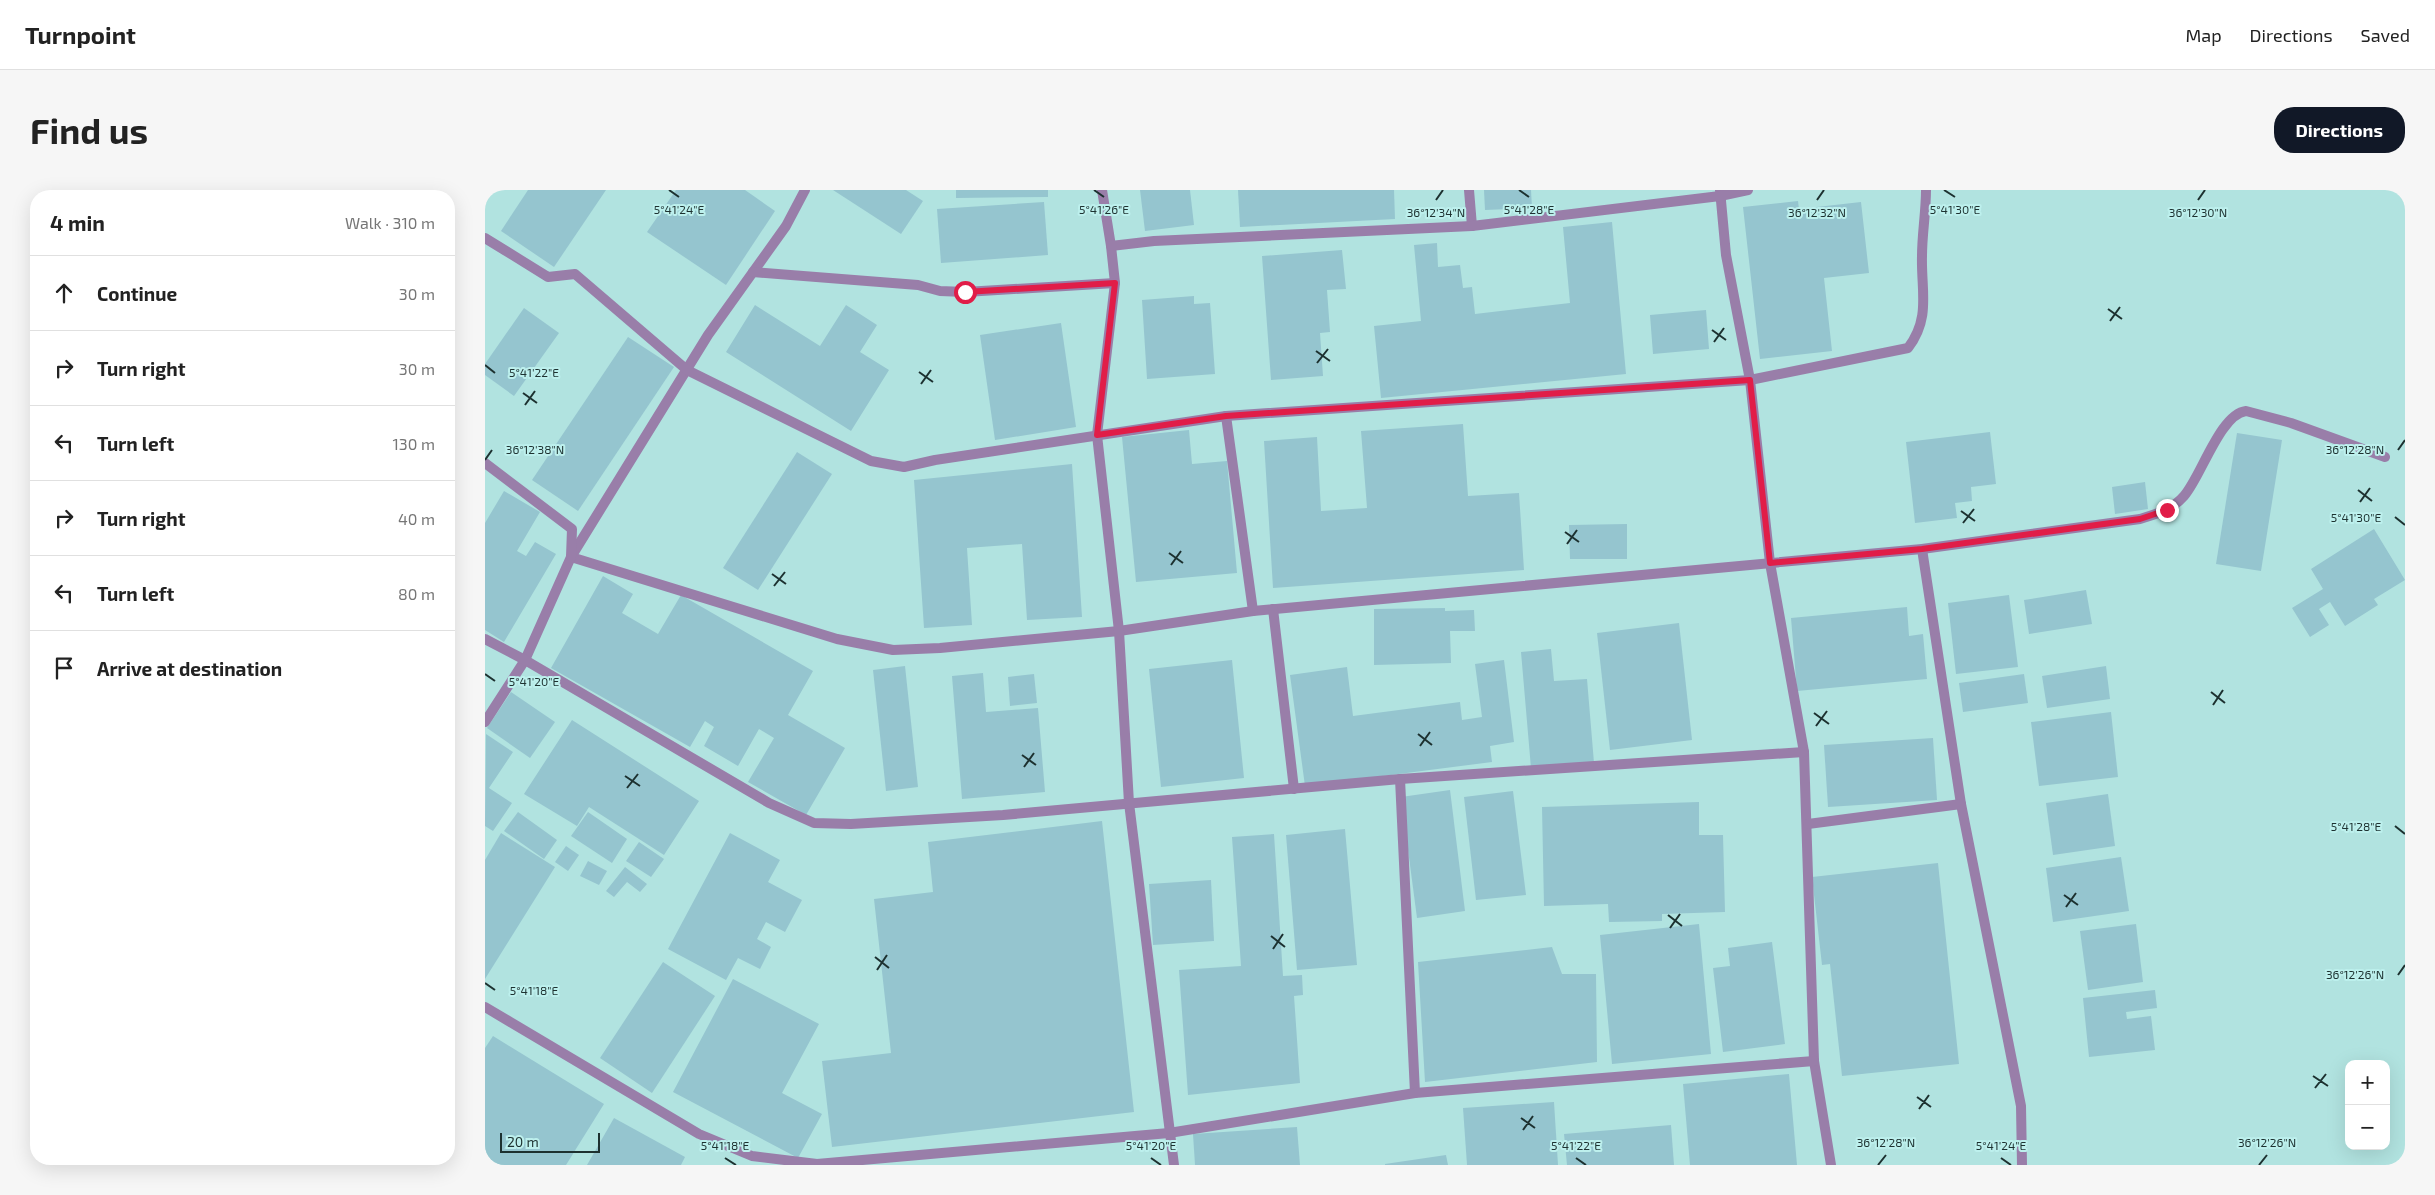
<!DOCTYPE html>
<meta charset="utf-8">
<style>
body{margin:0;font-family:"Exo 2",sans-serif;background:#f6f6f6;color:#222}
.controls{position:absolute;right:15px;bottom:15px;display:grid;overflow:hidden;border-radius:10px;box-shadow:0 5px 20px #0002}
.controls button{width:45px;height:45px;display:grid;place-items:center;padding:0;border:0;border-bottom:1px solid #e0e0e0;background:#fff;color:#222;font:25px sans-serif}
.scale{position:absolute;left:15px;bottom:12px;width:100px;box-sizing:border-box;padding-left:5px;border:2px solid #1d3130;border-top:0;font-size:14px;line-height:18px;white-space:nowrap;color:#1d3130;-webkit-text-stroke:4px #bdf0ed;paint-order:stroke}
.stop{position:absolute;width:15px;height:15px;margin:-11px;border:4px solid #e11d48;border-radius:50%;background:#fff}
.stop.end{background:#e11d48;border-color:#fff;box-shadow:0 1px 5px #0008}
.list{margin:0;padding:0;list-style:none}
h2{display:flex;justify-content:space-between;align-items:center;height:65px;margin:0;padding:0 20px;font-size:21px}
h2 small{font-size:16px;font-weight:400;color:#767676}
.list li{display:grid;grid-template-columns:32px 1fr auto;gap:15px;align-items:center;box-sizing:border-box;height:75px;padding:0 20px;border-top:1px solid #e0e0e0}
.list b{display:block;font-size:19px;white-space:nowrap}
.list em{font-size:16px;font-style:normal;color:#767676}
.icon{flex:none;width:28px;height:28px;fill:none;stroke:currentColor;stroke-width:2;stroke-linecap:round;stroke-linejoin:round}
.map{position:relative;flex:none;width:1920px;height:975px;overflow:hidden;border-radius:20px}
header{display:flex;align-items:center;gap:30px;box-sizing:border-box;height:70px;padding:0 25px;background:#fff;border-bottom:1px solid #e0e0e0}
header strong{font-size:24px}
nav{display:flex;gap:28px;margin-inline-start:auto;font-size:18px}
.intro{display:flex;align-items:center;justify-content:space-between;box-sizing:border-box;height:120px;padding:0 30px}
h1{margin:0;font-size:35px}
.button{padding:12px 22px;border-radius:20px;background:#111827;color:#fff;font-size:18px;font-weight:700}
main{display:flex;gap:30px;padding:0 30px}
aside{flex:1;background:#fff;border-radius:20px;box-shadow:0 5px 20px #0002}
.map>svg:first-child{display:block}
</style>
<header>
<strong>Turnpoint</strong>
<nav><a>Map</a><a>Directions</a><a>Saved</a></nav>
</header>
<div class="intro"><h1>Find us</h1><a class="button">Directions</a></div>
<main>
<aside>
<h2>4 min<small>Walk · 310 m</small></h2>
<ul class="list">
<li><svg class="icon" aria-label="ahead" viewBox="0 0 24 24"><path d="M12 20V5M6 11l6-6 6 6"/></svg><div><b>Continue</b></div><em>30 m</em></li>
<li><svg class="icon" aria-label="right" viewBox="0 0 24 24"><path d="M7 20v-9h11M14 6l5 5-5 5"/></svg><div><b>Turn right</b></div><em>30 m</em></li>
<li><svg class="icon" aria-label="left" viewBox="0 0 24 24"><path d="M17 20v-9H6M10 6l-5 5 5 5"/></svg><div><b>Turn left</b></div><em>130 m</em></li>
<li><svg class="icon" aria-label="right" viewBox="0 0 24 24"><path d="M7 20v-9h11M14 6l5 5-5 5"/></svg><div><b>Turn right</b></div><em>40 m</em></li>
<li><svg class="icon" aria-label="left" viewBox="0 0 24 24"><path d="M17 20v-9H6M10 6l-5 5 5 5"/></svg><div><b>Turn left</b></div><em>80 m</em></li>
<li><svg class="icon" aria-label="arrive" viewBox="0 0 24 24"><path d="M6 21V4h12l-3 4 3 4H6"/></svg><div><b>Arrive at destination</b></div></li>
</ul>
</aside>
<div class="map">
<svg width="1920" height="975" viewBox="0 0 1920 975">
<rect width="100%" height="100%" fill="#b1e3e0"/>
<!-- building -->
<g fill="#95c5cf">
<polygon points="43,0 121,0 69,77 16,41"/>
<polygon points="191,0 260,0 290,21 241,95 162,42"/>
<polygon points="348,0 421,0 438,11 416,44"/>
<polygon points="471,0 563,0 563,7 471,8"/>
<polygon points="655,0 705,0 709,35 660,41"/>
<polygon points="753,0 909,0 910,29 755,37"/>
<polygon points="999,0 1046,0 1047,18 1000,20"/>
<polygon points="1313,11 1314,19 1376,12 1384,83 1339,88 1347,161 1275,169 1258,17"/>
<polygon points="559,12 563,65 456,73 452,19"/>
<polygon points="1127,32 1141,184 896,208 889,136 936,131 929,55 952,53 953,77 975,75 978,98 987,97 990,124 1085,113 1078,37"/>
<polygon points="857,60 861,99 842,100 845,142 835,143 838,186 786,190 777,66"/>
<polygon points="709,106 709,114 725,113 730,184 662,189 657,110"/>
<polygon points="270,115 335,156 361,115 392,135 375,162 404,180 366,241 241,162"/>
<polygon points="39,118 74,143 29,206 0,185 0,174"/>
<polygon points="1221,120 1224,159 1168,164 1165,125"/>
<polygon points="576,133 591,237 510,250 495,145"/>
<polygon points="143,147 189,177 93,321 47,290"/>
<polygon points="978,234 983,306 1034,303 1039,380 788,398 779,251 832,247 836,321 882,318 876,241"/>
<polygon points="704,240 707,274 742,271 752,383 651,392 637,247"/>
<polygon points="1505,242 1511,294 1486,297 1487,311 1470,313 1472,328 1430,333 1421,252"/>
<polygon points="1752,243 1797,250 1776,381 1731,374"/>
<polygon points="312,262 347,284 273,400 238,378"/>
<polygon points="587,274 597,427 542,430 537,354 482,358 487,435 439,438 429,290"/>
<polygon points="1660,292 1663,319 1630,324 1627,297"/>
<polygon points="19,301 55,322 32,361 41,366 50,352 71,364 19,452 0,440 0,333"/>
<polygon points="1142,334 1142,369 1085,369 1084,335"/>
<polygon points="1889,339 1920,390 1889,409 1893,415 1860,436 1845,412 1834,419 1844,435 1825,447 1807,418 1838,399 1826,379"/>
<polygon points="118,386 148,404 137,423 173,444 196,405 328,481 303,525 360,558 321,625 263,592 289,548 274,539 253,576 219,556 229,537 220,531 205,557 66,478"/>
<polygon points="1601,400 1607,434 1544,444 1539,410"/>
<polygon points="1524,405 1533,477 1471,484 1463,413"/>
<polygon points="1422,417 1424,446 1438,444 1442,489 1312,501 1306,428"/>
<polygon points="960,418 960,421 989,420 990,441 965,441 966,473 889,475 889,419"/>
<polygon points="1194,433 1207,550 1125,560 1112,443"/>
<polygon points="1066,459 1069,491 1102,489 1109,573 1046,578 1036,462"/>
<polygon points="747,470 759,588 676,597 664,479"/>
<polygon points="1019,470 1029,552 1005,556 1007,572 820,596 805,485 862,477 868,526 975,512 977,530 997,527 990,474"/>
<polygon points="420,476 433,597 401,601 388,480"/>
<polygon points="1621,476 1625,509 1562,518 1557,486"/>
<polygon points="498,483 501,522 553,518 560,602 477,609 467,486"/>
<polygon points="549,484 552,513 525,516 523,487"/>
<polygon points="1539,484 1543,513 1478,522 1474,493"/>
<polygon points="26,502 70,532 45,568 2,538"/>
<polygon points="1626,522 1633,587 1554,596 1546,532"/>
<polygon points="87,530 214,611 179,665 104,617 92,636 39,604"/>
<polygon points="1,544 28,562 4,598 27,613 8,641 0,636"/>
<polygon points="1448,548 1452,610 1343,617 1339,555"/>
<polygon points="965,600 980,721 932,728 916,607"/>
<polygon points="1028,601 1041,705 991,710 979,607"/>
<polygon points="1623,604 1630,656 1568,665 1561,613"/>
<polygon points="1214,612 1214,645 1238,645 1240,722 1177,724 1177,731 1124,732 1123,714 1059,716 1057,617"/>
<polygon points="33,622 72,650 59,669 19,641"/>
<polygon points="103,622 142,649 127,673 86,646"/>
<polygon points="617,631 649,922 347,957 337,871 406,863 389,709 448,702 443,652"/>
<polygon points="860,639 872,775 812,780 801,645"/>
<polygon points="16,643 70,677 0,789 0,670"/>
<polygon points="245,643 295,670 283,692 317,710 300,742 281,732 272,749 286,757 275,779 253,768 241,790 183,759"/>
<polygon points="789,644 798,786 817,785 818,805 809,806 815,893 703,905 694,780 756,776 747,647"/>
<polygon points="154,652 179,669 166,687 141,671"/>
<polygon points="81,656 94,665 83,681 70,672"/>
<polygon points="1636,667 1644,721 1568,732 1561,678"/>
<polygon points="103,671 122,681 114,695 95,686"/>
<polygon points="1453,673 1474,874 1357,886 1345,774 1337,775 1327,687"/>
<polygon points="140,677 162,694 155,702 142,692 129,707 121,701"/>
<polygon points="726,690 729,751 668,755 664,694"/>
<polygon points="1214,734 1226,864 1127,874 1115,745"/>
<polygon points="1651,734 1658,792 1603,800 1595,741"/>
<polygon points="1287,752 1300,854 1238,862 1228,778 1245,776 1243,758"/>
<polygon points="1067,757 1077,784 1111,784 1112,872 940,892 933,772"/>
<polygon points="178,772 230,806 167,903 115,868"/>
<polygon points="248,789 334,834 297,903 337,924 313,968 188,902"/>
<polygon points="1670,800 1672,818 1641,822 1642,829 1666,826 1670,860 1604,867 1598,808"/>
<polygon points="8,846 119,914 81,975 0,975 0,858"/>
<polygon points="1304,884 1312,975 1205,975 1198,894"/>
<polygon points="1069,912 1073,975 982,975 978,918"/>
<polygon points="129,928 200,967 196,975 102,975"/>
<polygon points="1186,935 1189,975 1082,975 1079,944"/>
<polygon points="812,937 815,975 710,975 708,944"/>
<polygon points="961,965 963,975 900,975 900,974"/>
</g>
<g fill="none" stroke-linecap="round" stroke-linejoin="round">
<!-- minor -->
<g stroke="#997ea9" stroke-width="10">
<path d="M320,0L301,36L223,145L86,367L352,449L408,460L455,458L634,441L768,421L1437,359L1655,329C1671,324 1687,320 1699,306C1716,287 1735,224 1761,221L1806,233L1900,267"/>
<polyline points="617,0 626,56 630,93 612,245 634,441 644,613 689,975"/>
<polyline points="984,0 987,36"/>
<polyline points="1235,0 1241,65 1265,190 1285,373 1319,562 1329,871 1346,975"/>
<path d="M0,48L63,87L90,84L202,180L386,271L419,277L450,270L741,226L1265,190L1423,158C1446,128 1436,101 1437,66C1437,44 1441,22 1441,0"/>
<polyline points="626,56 669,51 987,36 1235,6 1263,0"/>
<polyline points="268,82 433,95 455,101 480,102 630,93"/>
<polyline points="741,226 768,421"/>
<polyline points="0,273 87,339 86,367 40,470 0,532"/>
<polyline points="1437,359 1476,614 1536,916 1537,975"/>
<polyline points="788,419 809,599"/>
<polyline points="0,449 40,470 284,613 329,633 366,634 518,625 915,589 1319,562"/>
<polyline points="915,589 930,903"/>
<polyline points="1323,634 1476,614"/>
<polyline points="0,817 214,944 267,966 332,974 684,943 930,903 1329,871"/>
</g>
</g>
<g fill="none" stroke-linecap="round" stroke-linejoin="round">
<!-- route -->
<polyline stroke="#e11d48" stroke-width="6" points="480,102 630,93 612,245 741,226 1265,190 1285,373 1437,359 1655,329 1682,320"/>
</g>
<!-- ticks -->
<path fill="none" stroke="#1d3130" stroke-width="2" d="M184,0L194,7M609,0L619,7M1034,0L1044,7M1459,0L1470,7M951,10L958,0M1332,10L1339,0M1713,10L1720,0M1623,119L1637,129M1625,131L1635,117M1227,140L1241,150M1229,152L1239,138M831,161L845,171M832,173L843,159M0,175L10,183M434,182L448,192M436,194L446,180M38,203L52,213M40,215L50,201M1913,260L1920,250M0,270L7,260M1873,300L1887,311M1875,312L1885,298M1476,321L1490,331M1910,327L1920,335M1478,333L1489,319M1080,342L1094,352M1082,354L1092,340M684,363L698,373M686,375L696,361M287,384L301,394M289,396L300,382M0,484L10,491M1726,502L1740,513M1728,515L1738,500M1329,523L1344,534M1331,536L1342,521M933,544L947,555M935,556L945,542M537,565L551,575M539,577L549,563M140,586L155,596M142,598L153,584M1910,636L1920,644M1579,705L1593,715M1581,717L1591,703M1183,725L1197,736M1185,738L1195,724M786,746L800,757M788,759L798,744M390,767L404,778M392,780L402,765M1913,785L1920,775M0,793L10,800M1828,886L1843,896M1830,898L1841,884M1432,907L1446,917M1434,919L1444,905M1036,928L1050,938M1038,940L1048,926M240,968L251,975M666,968L676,975M1091,968L1101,975M1516,968L1526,975M1393,975L1401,965M1774,975L1782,965"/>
<g font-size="12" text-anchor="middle" fill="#1d3130" stroke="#bdf0ed" stroke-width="4" stroke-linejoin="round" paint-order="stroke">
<text x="619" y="24">5°41'26"E</text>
<text x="194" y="24">5°41'24"E</text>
<text x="1044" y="24">5°41'28"E</text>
<text x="1470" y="24">5°41'30"E</text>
<text x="951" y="27">36°12'34"N</text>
<text x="1332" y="27">36°12'32"N</text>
<text x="1713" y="27">36°12'30"N</text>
<text x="49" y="187">5°41'22"E</text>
<text x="50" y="264">36°12'38"N</text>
<text x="1870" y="264">36°12'28"N</text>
<text x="1871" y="332">5°41'30"E</text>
<text x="49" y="496">5°41'20"E</text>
<text x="1871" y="641">5°41'28"E</text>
<text x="1870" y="789">36°12'26"N</text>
<text x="49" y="805">5°41'18"E</text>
<text x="1401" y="957">36°12'28"N</text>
<text x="1782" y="957">36°12'26"N</text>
<text x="240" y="960">5°41'18"E</text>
<text x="666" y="960">5°41'20"E</text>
<text x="1091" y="960">5°41'22"E</text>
<text x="1516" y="960">5°41'24"E</text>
</g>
</svg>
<div class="controls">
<button>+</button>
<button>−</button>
</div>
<div class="scale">20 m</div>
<div class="stop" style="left:480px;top:102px"></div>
<div class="stop end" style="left:1682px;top:320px"></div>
</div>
</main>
